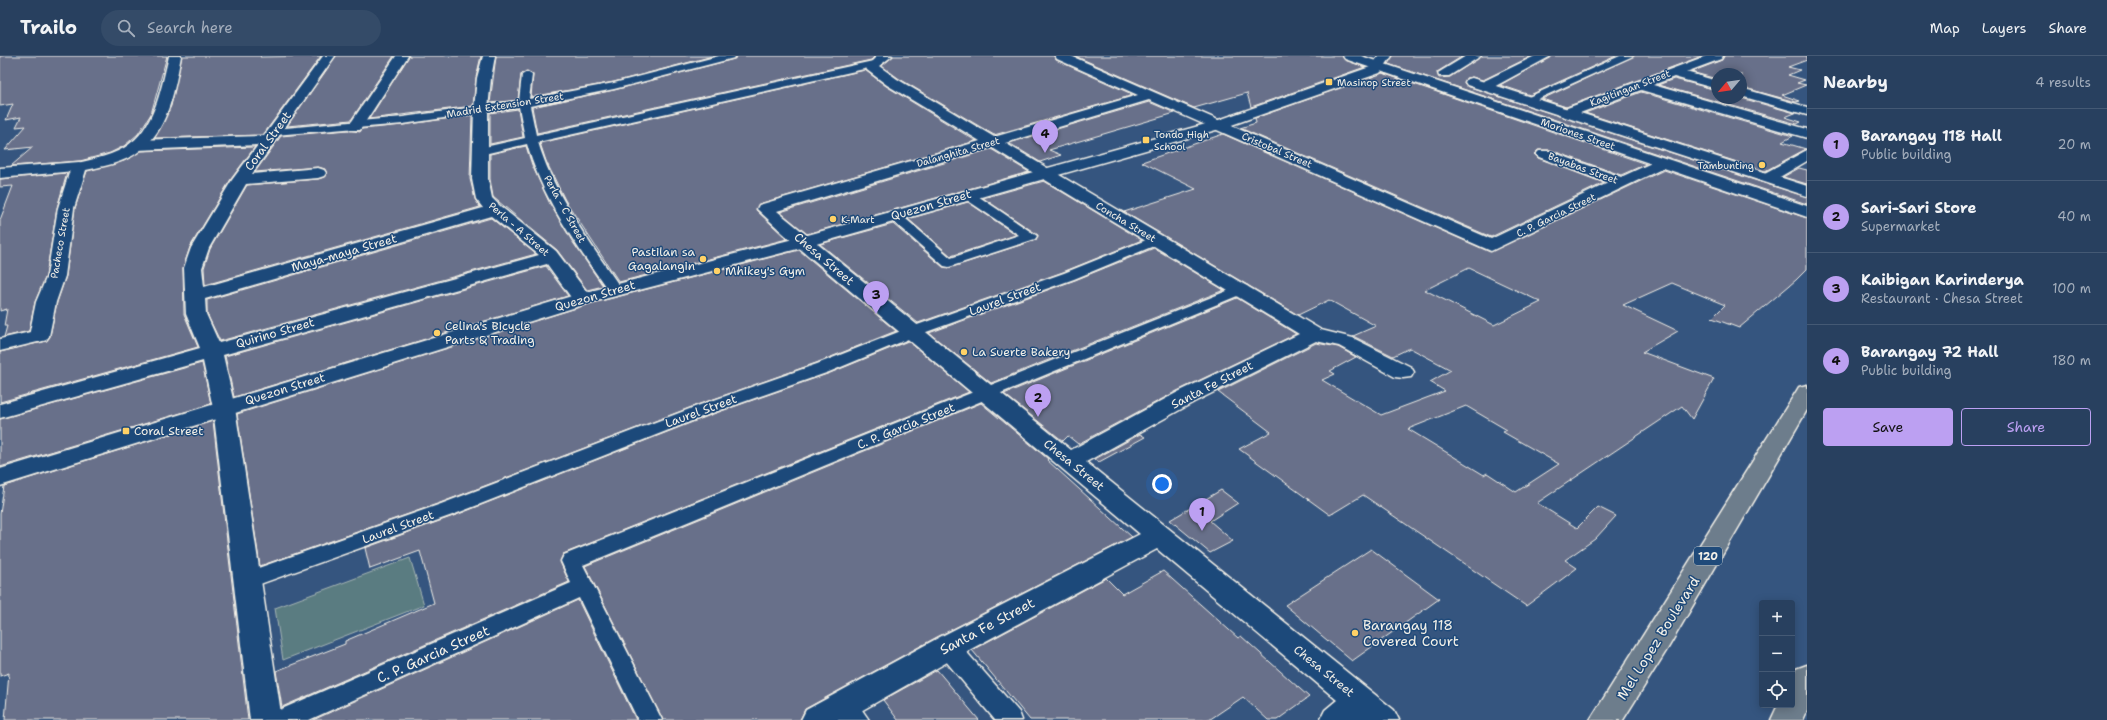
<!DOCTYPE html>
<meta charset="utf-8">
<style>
body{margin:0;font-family:"Shantell Sans",sans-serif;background:#344b68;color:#f1f3f6}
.controls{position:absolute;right:12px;bottom:12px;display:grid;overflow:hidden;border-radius:4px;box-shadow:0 2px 10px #0003}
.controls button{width:36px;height:36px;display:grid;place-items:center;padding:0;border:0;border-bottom:1px solid #445974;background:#28405f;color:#f1f3f6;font:20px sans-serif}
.compass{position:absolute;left:1711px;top:12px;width:36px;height:36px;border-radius:50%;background:#28405f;box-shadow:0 2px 10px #0003;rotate:241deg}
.you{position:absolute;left:1162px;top:428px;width:14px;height:14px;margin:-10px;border:3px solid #fff;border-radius:50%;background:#1a73e8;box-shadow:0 0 0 6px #1a73e833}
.badge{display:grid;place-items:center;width:26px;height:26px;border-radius:50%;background:#bca0f2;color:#111;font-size:13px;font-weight:700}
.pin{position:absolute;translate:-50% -33px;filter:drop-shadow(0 1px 2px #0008)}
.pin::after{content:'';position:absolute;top:21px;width:14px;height:12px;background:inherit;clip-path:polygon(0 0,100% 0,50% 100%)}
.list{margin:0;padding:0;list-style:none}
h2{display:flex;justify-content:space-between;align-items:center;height:52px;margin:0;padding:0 16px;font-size:17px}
h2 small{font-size:13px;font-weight:400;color:#a5afbd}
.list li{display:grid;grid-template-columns:26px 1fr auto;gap:12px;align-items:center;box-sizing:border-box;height:72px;padding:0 16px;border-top:1px solid #445974}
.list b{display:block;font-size:15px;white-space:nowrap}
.list p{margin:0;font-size:13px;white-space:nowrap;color:#a5afbd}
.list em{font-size:13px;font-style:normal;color:#a5afbd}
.actions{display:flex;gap:8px;padding:12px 16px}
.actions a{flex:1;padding:9px 0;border:1px solid #bca0f2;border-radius:4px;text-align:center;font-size:14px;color:#bca0f2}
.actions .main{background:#bca0f2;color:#111}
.icon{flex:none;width:22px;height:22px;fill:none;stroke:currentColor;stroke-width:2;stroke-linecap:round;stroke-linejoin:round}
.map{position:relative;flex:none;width:1807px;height:664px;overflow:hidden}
header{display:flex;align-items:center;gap:24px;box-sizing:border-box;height:56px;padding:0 20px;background:#28405f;border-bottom:1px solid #445974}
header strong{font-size:19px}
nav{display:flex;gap:22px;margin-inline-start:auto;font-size:14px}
.search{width:280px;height:36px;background:#344b68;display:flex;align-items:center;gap:10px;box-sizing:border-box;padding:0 14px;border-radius:22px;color:#a5afbd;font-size:15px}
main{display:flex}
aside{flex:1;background:#28405f}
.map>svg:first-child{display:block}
</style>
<header>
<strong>Trailo</strong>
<div class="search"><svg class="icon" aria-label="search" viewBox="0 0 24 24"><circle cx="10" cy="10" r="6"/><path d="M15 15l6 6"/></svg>Search here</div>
<nav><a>Map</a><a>Layers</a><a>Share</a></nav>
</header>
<main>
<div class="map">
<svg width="1807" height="664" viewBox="0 0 1807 664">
<rect width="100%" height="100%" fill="#35557f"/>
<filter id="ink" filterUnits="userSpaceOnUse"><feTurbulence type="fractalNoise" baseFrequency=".025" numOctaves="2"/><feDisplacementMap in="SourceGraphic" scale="8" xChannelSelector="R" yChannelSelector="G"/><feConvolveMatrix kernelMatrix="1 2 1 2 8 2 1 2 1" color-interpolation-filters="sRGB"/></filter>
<g filter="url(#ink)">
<!-- green -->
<polygon fill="#5a7c81" stroke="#a7b6b4" points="410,502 424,549 283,604 275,552"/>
<!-- building -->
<g fill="#686f8a" stroke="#f4f1e8" fill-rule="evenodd">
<polygon points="0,0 167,0 151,58 138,78 124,90 110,97 80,105 11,110 33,91 5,94 26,70 16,71 21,61 6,64 13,48 0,50"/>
<polygon points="182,0 261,0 260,1 321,0 263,79 155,82 171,50"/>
<polygon points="336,0 394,0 351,64 287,70"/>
<polygon points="409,0 481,0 476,22 473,50 369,63"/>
<polygon points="496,0 713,0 614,26 531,41 533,19 526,15 521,19 518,44 490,47"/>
<polygon points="738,0 875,0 871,4 537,77 532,51 614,34 734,3"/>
<polygon points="893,0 1054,0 1056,4 1134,39 994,79 898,22 882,10"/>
<polygon points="1075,0 1342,0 1345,4 1365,11 1251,51 1247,37 1194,52"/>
<polygon points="1393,0 1463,0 1437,16 1439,22 1450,21 1482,0 1532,0 1483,24 1472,21 1466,22 1464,27 1467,30 1807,141 1807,148 1388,8"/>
<polygon points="1552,0 1616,0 1530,39 1500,29"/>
<polygon points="1634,0 1702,0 1566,51 1542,43"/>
<polygon points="1724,0 1807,0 1807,4 1788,11 1800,14 1788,19 1805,24 1797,27 1806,29 1782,39 1800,45 1796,46 1741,31 1741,18 1717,18 1717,23 1691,16 1722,4"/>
<polygon points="865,14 886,30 976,85 759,148 756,154 787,183 619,226 565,144 546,105 540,87"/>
<polygon points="1382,17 1646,108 1621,119 1550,94 1538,94 1534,98 1538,102 1604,127 1491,181 1240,72 1256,67 1255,62"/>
<polygon points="1674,23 1717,34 1717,42 1741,42 1795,57 1785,61 1801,66 1797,68 1658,29"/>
<polygon points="1641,36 1793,80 1782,86 1806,93 1765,115 1585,57"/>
<polygon points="1149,46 1175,57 1049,94 1061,99 1040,106 1009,87"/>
<polygon points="518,53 523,81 490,88 490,57"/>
<polygon points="472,59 470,123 475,143 480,151 205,229 204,212 210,193 247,129 318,123 324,121 327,118 325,113 318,111 255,116 281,80 348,74 360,76 362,73 403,69"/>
<path d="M1223,78L1490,196L1664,114L1807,162V213L1796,224L1739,272L1712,262L1725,249L1672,227L1623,249L1678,275L1642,296L1714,323L1692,363L1682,350L1537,447L1577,472L1598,451L1616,460L1595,483L1565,504L1577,512L1526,550L1363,439L1330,459L1239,393L1271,376L1218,336L1316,287L1338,291L1356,301L1330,315L1335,318L1322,324L1381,359L1445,335L1430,326L1451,314L1410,292L1393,300L1353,280L1376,270L1329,244L1298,259L1124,156L1196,133L1142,106ZM1469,212L1541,246L1494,269L1425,234ZM1466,350L1507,374L1503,376L1559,408L1516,436L1487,417L1484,419L1408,373Z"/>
<polygon points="526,90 532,109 550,148 572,185 603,230 587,234 557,194 493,141 490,123 490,98"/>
<polygon points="255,91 231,123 190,191 183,212 184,258 198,291 0,346 0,296 46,285 50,280 57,246 66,220 75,152 87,115 124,105 141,95"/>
<polygon points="991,93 1029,116 807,178 780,156"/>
<polygon points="1799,112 1807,114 1807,128 1783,121"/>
<polygon points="67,117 57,152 46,220 35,246 29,275 4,281 7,270 4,270 7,253 0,255 0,164 13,130 0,131 0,123"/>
<polygon points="1044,125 1142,184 1063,216 918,267 820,188 893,168 943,211 949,212 1036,184 1038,179 983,142"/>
<polygon points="968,146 1016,179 951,200 908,163"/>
<polygon points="491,162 536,198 220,285 207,258 207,244"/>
<polygon points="1154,192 1224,234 991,327 929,277 1075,224"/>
<polygon points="799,194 896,275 816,307 700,348 440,447 260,510 237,358 589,248"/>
<polygon points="546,210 568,240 234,341 225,300"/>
<polygon points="1237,242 1296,278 1177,335 1078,388 1068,380 1063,385 1004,338"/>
<polygon points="908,285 969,336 563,498 560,506 569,526 282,651 276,615 345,588 345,585 434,547 420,495 370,513 365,492 456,459 713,358 830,317"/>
<polygon points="202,307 211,348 0,411 0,363"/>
<polygon points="981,347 1048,403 1047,404 1132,481 937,581 805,653 800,664 663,664 585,510"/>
<polygon points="213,365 248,664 5,664 9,617 0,620 0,458 4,430"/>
<polygon points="1140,378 1145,381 1099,406 1095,403"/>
<polygon points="1221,434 1238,447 1210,465 1233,485 1210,497 1170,464"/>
<polygon points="1371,493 1439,543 1352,605 1285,549"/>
<polygon points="1163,515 1238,582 1241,580 1309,641 1277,664 1268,664 1243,641 1209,664 1030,664 972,594 1106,522 1122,538"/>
<polygon points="578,544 636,664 313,664"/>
<polygon points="937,614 979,664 898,664 883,644"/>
</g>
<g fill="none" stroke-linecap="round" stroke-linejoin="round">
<defs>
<g id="pedestrian">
<path d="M719,0H736L734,2L614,33L530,50L536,79L873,5L878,8L873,11L538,86C554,140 591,188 622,234L620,237H610C578,192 542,142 527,88L480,99L474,95L476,93L525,82L519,51L403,68L275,79L269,76L275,73L403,61L519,45L522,19L527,16L532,19L529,43L614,27Z"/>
<polygon points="1620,0 1633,0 1531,46 1523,46 1522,44"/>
<polygon points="968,135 972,136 1037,180 1035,183 949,211 944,210 887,160 894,156 899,157 951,202 1019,179 964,142 962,139"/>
<polygon points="1156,180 1163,184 1161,187 1074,223 918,279 829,316 712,357 455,458 246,533 238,531 235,525 238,519 441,448 700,349 817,308 906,273 1064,217"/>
<polygon points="1242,229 1247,230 1249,233 1247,236 583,509 662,664 638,664 579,542 309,664 272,664 275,656 571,527 561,505 564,499"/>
<polygon points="948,582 956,584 1019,656 1022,664 995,664 940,598 937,591 940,584"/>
<polygon points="845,638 853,641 869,664 843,664 833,648 837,641"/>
</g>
<g id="minor">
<path d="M323,0H335L252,118L318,112L324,114L326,117L324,120L318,122L246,128L209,192L202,212L204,231L483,152L476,143L472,123L474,53L477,22L483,0H495L491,22L488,53V123L492,142L500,150L556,195L592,243L589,247L582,249L575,247L547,208L223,299L235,352L282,664H250L213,352L203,305L0,362V348L200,292L186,258L184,212L191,192L232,124L258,89L137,94L132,92L129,89L132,86L137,84L264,80ZM491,160L539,199L219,287L206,258L205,243Z"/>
<polygon points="396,0 408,0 360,74 350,74 348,71"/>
<path d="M877,0H892L879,10L897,23L994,81L1138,39L1057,3L1055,0H1071L1491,183L1608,127L1539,101L1536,98L1539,95H1549L1621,121L1658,104H1668L1671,107L1668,110L1491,195L1149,44L1005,87L1321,274L1353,282L1411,311L1414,316L1411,321L1403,322L1395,321L1339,290L1316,285L1194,346L1086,406L1394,654L1399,664H1320L1325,654L1337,644L1157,493L958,600L845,664H801L806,654L938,582L1140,478L797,190L757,153L759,149L980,85L887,29L867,14L866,11ZM991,91L1299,278L1178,336L1071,394L777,155Z"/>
<polygon points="1466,0 1481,0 1449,20 1439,20 1438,17"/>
<polygon points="1535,0 1551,0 1490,33 1480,33 1478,30 1480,27"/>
<polygon points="1706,0 1723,0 1721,3 1686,16 1717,25 1717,33 1674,21 1653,29 1807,73 1807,82 1641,34 1572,60 1562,60 1560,57 1562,54"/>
<polygon points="1741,32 1807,51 1807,59 1741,40"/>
<polygon points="1807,94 1807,105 1773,125 1761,125 1759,122 1761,119"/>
<polygon points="79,106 85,108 87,111 85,114 0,122 0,112"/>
<polygon points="39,274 46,276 49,280 46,284 0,295 0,283"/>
</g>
<g id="tertiary">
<path d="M169,0H181C175,31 169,71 143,92C128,106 105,110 86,114L74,152L65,220L56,246L49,280L46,284L39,286L32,284L29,280L36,246L47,220L58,152L71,111L73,108C93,103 115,100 131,87C156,68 162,28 169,0Z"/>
<polygon points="1379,0 1392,0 1380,17 1223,72 809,190 589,247 0,430 0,413 575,239 797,182 1213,66 1370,11"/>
</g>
<g id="secondary">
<polygon points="1343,0 1361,0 1807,150 1807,161 1345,3"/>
<polygon points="1472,22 1807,130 1807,140 1467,29 1465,26 1467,23"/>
</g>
<g id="trunk">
<polygon points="1807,329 1807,354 1668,592 1623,664 1590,664 1796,336 1799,331"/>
<polygon points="1807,609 1807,655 1803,664 1771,664 1778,649 1792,649 1792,622 1796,613"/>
</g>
</defs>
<!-- pedestrian casing -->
<use href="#pedestrian" stroke="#f4f1e8" stroke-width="3"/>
<!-- minor casing -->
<use href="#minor" stroke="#f4f1e8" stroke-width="3"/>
<!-- tertiary casing -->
<use href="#tertiary" stroke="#f4f1e8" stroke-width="3"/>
<!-- secondary casing -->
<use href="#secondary" stroke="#f4f1e8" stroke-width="3"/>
<!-- trunk casing -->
<use href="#trunk" stroke="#f4f1e8" stroke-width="3"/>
<!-- pedestrian -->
<use href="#pedestrian" fill="#1f4a7a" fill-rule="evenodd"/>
<!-- minor -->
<use href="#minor" fill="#1f4a7a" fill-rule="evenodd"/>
<!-- tertiary -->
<use href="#tertiary" fill="#1f4a7a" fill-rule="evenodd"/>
<!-- secondary -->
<use href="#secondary" fill="#1f4a7a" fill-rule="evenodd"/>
<!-- trunk -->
<use href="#trunk" fill="#6d7d8c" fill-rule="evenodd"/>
</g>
</g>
<!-- markers -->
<g fill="#ffd166" stroke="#1f4a7a" stroke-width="1.5">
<rect x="1325" y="22" width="8" height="8" rx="2"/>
<rect x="1142" y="80" width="8" height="8" rx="2"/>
<circle cx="1762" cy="109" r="4"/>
<circle cx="833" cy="163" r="4"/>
<circle cx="703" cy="203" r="4"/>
<circle cx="717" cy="215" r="4"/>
<circle cx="437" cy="277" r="4"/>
<circle cx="964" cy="296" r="4"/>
<rect x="122" y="371" width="8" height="8" rx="2"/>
<circle cx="1355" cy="577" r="4"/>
</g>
<g text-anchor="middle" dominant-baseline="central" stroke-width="3" stroke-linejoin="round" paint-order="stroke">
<!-- far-poi labels -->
<g font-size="10" fill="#f4f1e8" stroke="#1f4a7a" text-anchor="start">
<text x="1337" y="26">Masinop Street</text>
<text x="1154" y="78">Tondo High<tspan x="1154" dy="12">School</tspan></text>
<text x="1754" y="109" text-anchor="end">Tambunting</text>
<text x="841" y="163">K-Mart</text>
</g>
<!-- far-street labels -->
<g font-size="10" fill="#f4f1e8" stroke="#1f4a7a">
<text transform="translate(1630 32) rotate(-21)">Kagitingan Street</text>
<text transform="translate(505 49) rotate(-9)">Madrid Extension Street</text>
<text transform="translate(1578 78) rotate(19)">Moriones Street</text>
<text transform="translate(1277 94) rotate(23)">Cristobal Street</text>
<text transform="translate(958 96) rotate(-16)">Dalanghita Street</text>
<text transform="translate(1583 112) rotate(20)">Bayabas Street</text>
<text transform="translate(565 153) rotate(61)">Perla - C Street</text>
<text transform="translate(1556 159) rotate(-26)">C. P. Garcia Street</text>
<text transform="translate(1126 166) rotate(31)">Concha Street</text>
<text transform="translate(519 173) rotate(41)">Perla - A Street</text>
<text transform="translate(60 187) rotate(-80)">Pacheco Street</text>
</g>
<!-- shield labels -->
<rect fill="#1f4a7a" stroke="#b4bfc7" stroke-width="1" x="1694" y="491" width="28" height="18" rx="3"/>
<g font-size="11" font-weight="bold" fill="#f4f1e8">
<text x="1708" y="500">120</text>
</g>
<!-- street labels -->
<g font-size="12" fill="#f4f1e8" stroke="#1f4a7a">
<text transform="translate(268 85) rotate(-54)">Coral Street</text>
<text transform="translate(931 149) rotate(-16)">Quezon Street</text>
<text transform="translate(344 197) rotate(-16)">Maya-maya Street</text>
<text transform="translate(824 203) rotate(40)">Chesa Street</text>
<text transform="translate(595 240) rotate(-16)">Quezon Street</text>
<text transform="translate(1005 243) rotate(-20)">Laurel Street</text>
<text transform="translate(275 277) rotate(-16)">Quirino Street</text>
<text transform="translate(1212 329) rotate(-27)">Santa Fe Street</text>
<text transform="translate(285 333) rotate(-17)">Quezon Street</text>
<text transform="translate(701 355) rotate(-20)">Laurel Street</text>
<text transform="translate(906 370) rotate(-22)">C. P. Garcia Street</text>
<text transform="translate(1074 409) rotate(39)">Chesa Street</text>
<text transform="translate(398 471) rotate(-20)">Laurel Street</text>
<text transform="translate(1324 615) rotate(39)">Chesa Street</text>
</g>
<!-- poi labels -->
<g font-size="12" fill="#f4f1e8" stroke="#1f4a7a" text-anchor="start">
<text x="695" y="196" text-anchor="end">Pastilan sa<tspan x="695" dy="14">Gagalangin</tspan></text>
<text x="725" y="215">Mhikey's Gym</text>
<text x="445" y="270">Celina's Bicycle<tspan x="445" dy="14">Parts &amp; Trading</tspan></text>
<text x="972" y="296">La Suerte Bakery</text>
<text x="134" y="375">Coral Street</text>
</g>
<!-- near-poi labels -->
<g font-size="14" fill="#f4f1e8" stroke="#1f4a7a" text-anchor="start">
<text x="1363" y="569">Barangay 118<tspan x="1363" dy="16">Covered Court</tspan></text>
</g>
<!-- near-street labels -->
<g font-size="14" fill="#f4f1e8" stroke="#1f4a7a">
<text transform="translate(987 570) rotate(-28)">Santa Fe Street</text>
<text transform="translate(1658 582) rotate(-58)">Mel Lopez Boulevard</text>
<text transform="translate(433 598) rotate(-24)">C. P. Garcia Street</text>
</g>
</g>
</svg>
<div class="controls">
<button>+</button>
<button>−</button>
<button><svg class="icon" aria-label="locate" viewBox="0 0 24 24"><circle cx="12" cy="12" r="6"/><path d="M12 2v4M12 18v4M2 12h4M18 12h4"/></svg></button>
</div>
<svg class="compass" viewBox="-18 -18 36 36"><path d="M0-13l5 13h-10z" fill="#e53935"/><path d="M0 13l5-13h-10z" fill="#a5afbd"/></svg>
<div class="you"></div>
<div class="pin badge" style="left:1202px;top:475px">1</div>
<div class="pin badge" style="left:1038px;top:361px">2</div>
<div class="pin badge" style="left:876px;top:258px">3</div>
<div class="pin badge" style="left:1045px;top:97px">4</div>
</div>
<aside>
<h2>Nearby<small>4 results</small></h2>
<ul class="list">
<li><span class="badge">1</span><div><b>Barangay 118 Hall</b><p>Public building</p></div><em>20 m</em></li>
<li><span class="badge">2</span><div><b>Sari-Sari Store</b><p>Supermarket</p></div><em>40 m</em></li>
<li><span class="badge">3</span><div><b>Kaibigan Karinderya</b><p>Restaurant · Chesa Street</p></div><em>100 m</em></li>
<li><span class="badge">4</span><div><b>Barangay 72 Hall</b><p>Public building</p></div><em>180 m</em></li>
</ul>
<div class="actions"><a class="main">Save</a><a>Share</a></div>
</aside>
</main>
